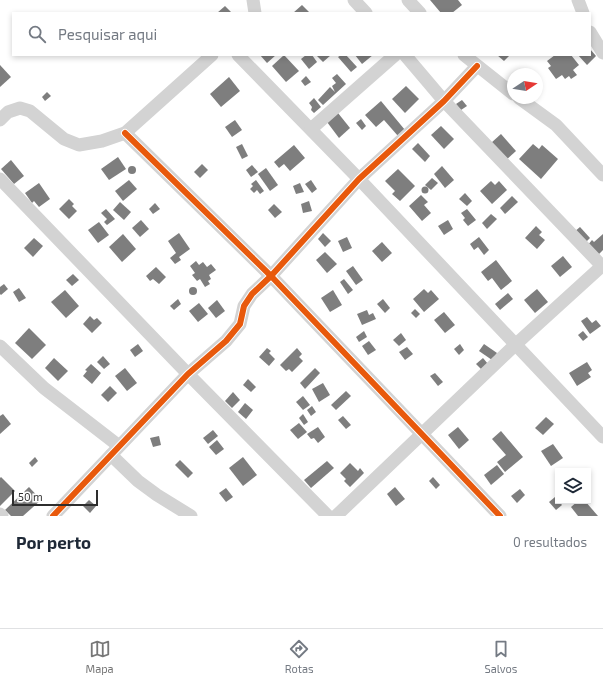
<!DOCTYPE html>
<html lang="pt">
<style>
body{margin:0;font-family:"Exo 2",sans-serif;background:#f6f6f7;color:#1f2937}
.controls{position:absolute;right:12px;bottom:12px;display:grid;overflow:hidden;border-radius:0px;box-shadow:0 2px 6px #0003}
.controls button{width:36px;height:36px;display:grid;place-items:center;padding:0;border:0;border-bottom:1px solid #e0e1e3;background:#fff;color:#1f2937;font:20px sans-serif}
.compass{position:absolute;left:507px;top:68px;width:36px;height:36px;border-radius:50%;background:#fff;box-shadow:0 2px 6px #0003;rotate:78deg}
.scale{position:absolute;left:12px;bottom:10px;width:86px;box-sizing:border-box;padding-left:4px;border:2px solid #2e2e2e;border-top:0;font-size:11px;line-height:14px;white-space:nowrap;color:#2e2e2e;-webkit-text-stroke:3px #fff;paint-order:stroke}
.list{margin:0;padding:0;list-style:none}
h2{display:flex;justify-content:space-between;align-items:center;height:52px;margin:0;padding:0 16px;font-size:17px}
h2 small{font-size:13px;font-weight:400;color:#747a83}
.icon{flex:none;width:22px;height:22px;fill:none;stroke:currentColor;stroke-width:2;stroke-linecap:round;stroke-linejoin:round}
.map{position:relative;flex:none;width:603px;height:516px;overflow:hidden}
.search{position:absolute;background:#fff;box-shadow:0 2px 6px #0003;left:12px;right:12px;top:12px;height:44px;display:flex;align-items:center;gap:10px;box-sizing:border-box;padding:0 14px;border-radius:0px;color:#747a83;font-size:15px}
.sheet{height:112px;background:#fff}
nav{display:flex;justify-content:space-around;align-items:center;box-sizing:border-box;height:56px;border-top:1px solid #e0e1e3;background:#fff;font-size:11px;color:#747a83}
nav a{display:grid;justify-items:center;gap:2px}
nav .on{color:#777}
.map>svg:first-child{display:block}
</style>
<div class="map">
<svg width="603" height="516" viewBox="0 0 603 516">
<rect width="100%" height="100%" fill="#fff"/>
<!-- building -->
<g fill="#7e7e7e">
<polygon points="430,0 458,0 462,5 452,13 441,13"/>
<polygon points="302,5 310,13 293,13"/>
<polygon points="225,6 232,13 217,13"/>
<polygon points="590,49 596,56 587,65 578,55 590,55"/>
<polygon points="260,55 276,55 267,63"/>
<polygon points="284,55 299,71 286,82 272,66"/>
<polygon points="306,55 312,55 317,62 309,69 301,59"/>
<polygon points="316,55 331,55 323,62"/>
<polygon points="341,55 346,55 357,67 351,72 338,57"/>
<polygon points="355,55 373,55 362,64"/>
<polygon points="497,55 510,55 504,61"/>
<polygon points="555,55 571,55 579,65 573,70 577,75 571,79 569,76 565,79 562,75 556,79 548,68 551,66 547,61"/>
<polygon points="0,65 11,77 0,87"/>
<polygon points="337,74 346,84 323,105 318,100 330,87 335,92 332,86 336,83 332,78"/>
<polygon points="306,76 311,82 305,86 301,81"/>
<polygon points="229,77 240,91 221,107 210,94"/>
<polygon points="406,86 419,99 405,113 392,99"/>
<polygon points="47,92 51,96 45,101 42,97"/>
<polygon points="314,98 321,107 314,113 311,110 312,107 309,103"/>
<polygon points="462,100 467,106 461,110 456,104"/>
<polygon points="381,101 405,130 398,136 384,120 376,127 365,115"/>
<polygon points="338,113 350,128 339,138 327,122"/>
<polygon points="361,119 366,126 362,130 356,123"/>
<polygon points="235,120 242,130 232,137 225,127"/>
<polygon points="441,126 454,139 444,149 431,135"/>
<polygon points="501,134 516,151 506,160 491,143"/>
<polygon points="418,143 430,156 425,162 412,149"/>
<polygon points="242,144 248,156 242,159 236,147"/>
<polygon points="533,144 539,149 542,145 558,159 541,179 519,159"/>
<polygon points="294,145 305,158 290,171 284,164 279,168 274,162"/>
<polygon points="118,157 126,169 109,180 101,169"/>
<polygon points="11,160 24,176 14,184 1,169"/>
<polygon points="202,164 208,170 200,178 194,172"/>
<polygon points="252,165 258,172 251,177 246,170"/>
<polygon points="442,166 454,180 445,188 434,174"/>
<circle cx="132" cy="170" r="4"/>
<polygon points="266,168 278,185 270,191 258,174"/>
<polygon points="398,169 415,186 400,201 392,194 395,191 385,181"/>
<polygon points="432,178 438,183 431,190 425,185"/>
<polygon points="129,180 137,189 123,201 115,191"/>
<polygon points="256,180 264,191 260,194 257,190 254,193 250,189 253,186 251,184"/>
<polygon points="311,180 317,189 312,193 305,184"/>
<polygon points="491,181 495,185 499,181 507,190 492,204 480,191"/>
<polygon points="39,183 50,199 39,207 34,201 32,203 25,193"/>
<polygon points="300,183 304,192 296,194 293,186"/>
<circle cx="425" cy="190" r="3.5"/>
<polygon points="465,193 472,201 467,206 459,199"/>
<polygon points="421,195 428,202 424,205 431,213 422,221 409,206"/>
<polygon points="512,196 518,202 505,214 500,208"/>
<polygon points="69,199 74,204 72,206 77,211 69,219 59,209"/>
<polygon points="309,201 312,211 303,213 301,204"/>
<polygon points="120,202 131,212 124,220 113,210"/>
<polygon points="155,203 160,209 153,214 149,209"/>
<polygon points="274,204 282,212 275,218 268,210"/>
<polygon points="106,209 115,219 107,225 104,222 107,219 101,213"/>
<polygon points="467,209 476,220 468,226 463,220 465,218 461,213"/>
<polygon points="491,214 497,219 487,229 482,223"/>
<polygon points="141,220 149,229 140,237 132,228"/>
<polygon points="448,220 453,229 444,235 438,226"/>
<polygon points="99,222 109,235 98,243 88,230"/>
<polygon points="536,226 542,232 539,235 545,240 537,249 525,238"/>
<polygon points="580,227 590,238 585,243 574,232"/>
<polygon points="179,233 190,249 179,257 181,260 175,264 170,258 176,253 168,241"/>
<polygon points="323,233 331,241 325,247 318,239"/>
<polygon points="123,234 136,249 122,262 109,247"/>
<polygon points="603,234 603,250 597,256 587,246 592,240 594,242"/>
<polygon points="347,237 352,248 343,252 338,241"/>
<polygon points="479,237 489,250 484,255 478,247 474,250 470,244"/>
<polygon points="34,238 43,246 33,257 24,248"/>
<polygon points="382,242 392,253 382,262 372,251"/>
<polygon points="325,252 337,264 327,273 316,260"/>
<polygon points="563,256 572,267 560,277 551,266"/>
<polygon points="496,260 512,281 501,290 492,278 488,281 481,272"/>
<polygon points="196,261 199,265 203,262 207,267 211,264 216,270 209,275 211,279 208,281 210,284 205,287 200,279 197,281 192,275 195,273 190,266"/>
<polygon points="353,266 363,280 356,285 346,271"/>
<polygon points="156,267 166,277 159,284 153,279 150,281 146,276"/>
<polygon points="73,274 79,280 72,286 66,280"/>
<polygon points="344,279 353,290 348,294 340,282"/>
<polygon points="4,284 8,289 1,295 0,294 0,287"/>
<circle cx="193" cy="291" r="4"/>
<polygon points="19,288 26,298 19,302 13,292"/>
<polygon points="424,289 428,293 431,290 439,299 424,312 413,299"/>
<polygon points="537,289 548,302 535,313 524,300"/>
<polygon points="65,290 79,306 66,318 51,302"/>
<polygon points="333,290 342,305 330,312 321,298"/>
<polygon points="508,293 513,299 500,310 495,304"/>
<polygon points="178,299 181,304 174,310 170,306"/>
<polygon points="383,299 390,308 385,313 377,304"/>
<polygon points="217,300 225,311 216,318 208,308"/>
<polygon points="199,303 208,314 198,322 189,311"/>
<polygon points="415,309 420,314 416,318 411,313"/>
<polygon points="367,310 369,315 373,313 376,319 362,325 357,314"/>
<polygon points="444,312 455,325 445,333 434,320"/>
<polygon points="90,316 94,320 97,318 102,323 92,333 83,324"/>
<polygon points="587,317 592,323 596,320 601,326 590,334 581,321"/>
<polygon points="29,328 46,345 32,359 15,343"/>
<polygon points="364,331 367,337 359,342 356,337"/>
<polygon points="583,331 588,337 583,341 578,335"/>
<polygon points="401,333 406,340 399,346 393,340"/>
<polygon points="369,341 376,350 368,355 362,346"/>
<polygon points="138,344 143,351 135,357 130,350"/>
<polygon points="460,344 464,350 459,355 454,349"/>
<polygon points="484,344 497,353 492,360 479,351"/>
<polygon points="407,347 413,354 405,360 399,352"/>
<polygon points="267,348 271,351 269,353 275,359 269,366 259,357"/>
<polygon points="297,348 302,354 299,357 303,361 292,372 289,369 286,371 280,365"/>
<polygon points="103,356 110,364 104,369 97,362"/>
<polygon points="54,358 68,371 58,381 45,368"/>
<polygon points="483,358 488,364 482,370 476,364"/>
<polygon points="587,362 592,370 588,373 591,377 577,386 569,373"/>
<polygon points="91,364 101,373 92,384 83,376 87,371 85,370"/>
<polygon points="125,368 137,383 127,391 115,376"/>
<polygon points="315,368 320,373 305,389 300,383"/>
<polygon points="435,373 443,382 438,386 430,376"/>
<polygon points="248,379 256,387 251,392 243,385"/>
<polygon points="323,383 330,395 319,402 312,389"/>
<polygon points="110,386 117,393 108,402 101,395"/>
<polygon points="346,391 351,396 336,410 331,405"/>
<polygon points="233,392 240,400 232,408 225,401"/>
<polygon points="303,396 310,405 303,410 296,402"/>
<polygon points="245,403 253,410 246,419 238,412"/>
<polygon points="312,406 316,412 311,416 307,410"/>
<polygon points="3,414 11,424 0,434 0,416"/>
<polygon points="303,414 308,422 304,425 299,418"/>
<polygon points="343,416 351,425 346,429 338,420"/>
<polygon points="546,417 554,424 543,435 535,428"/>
<polygon points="299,423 307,432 298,439 290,430"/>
<polygon points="318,427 325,437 318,443 314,438 311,439 307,434"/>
<polygon points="458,427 469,440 459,449 448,435"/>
<polygon points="213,430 218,436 208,444 203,438"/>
<polygon points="501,431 523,457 505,472 497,462 506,455 492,439"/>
<polygon points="159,436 161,445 153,447 150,438"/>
<polygon points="217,440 224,449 216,455 209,447"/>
<polygon points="553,444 563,458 551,466 541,451"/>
<polygon points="35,457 38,461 32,467 29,463"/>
<polygon points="243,457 257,475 243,486 229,468"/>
<polygon points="180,460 193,473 188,478 175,465"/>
<polygon points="327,461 334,468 311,488 304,480"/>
<polygon points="350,463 358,471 360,468 364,473 350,487 344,481 346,479 340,473"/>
<polygon points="497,465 504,474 491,485 484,475"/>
<polygon points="1,477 15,491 0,506 0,478"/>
<polygon points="433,477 440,485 436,489 429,481"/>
<polygon points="29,487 41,500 23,516 11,516 5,510"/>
<polygon points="395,487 405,499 396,506 387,494"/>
<polygon points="226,488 233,497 226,502 219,493"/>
<polygon points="520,489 525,495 517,503 511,496"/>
<polygon points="555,497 562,505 556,510 549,502"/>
<polygon points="89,500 96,506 90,513 83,506"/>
<polygon points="578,501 585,501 598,516 578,516 571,507"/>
</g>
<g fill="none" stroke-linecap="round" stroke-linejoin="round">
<!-- minor -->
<g stroke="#d3d3d3" stroke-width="13">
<polyline points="253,0 255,13"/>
<polyline points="354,0 366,13"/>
<polyline points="408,0 420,13"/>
<polyline points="578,0 583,13"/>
<polyline points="590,32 603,53"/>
<polyline points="238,55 359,179 603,437"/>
<polyline points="405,55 444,101 602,266"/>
<polyline points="464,55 513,94"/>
<polyline points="519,98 556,125 603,175"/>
<polyline points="0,120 8,112 20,108 30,111 64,139 79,145 102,141 125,133 212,55"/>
<polyline points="311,129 395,55"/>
<polyline points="125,133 271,276 500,516"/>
<polyline points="0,179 188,374 328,516"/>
<polyline points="0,346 44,388 119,446"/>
<polyline points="111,455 138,481 157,495 191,516"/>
<polyline points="0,514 2,516"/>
<polyline points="53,516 188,374 226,341 240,324 244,306 252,294 271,276 359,179 444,101 477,66"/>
<polyline points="336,516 515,345 603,265"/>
</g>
<defs>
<g id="cycleway">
<polyline points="125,133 271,276 500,516"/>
<polyline points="53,516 188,374 226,341 240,324 244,306 252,294 271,276 359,179 444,101 477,66"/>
</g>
</defs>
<!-- cycleway casing -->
<use href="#cycleway" stroke="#fff" stroke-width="8"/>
<!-- cycleway -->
<use href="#cycleway" stroke="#e8590c" stroke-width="6"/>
</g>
</svg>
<div class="controls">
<button><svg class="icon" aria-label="layers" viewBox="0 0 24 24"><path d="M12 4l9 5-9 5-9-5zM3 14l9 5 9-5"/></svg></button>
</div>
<svg class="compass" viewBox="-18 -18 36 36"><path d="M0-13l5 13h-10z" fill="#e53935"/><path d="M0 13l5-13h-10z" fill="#747a83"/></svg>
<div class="scale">50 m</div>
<div class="search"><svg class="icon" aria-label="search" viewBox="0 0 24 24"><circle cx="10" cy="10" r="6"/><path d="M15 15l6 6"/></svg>Pesquisar aqui</div>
</div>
<section class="sheet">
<h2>Por perto<small>0 resultados</small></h2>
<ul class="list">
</ul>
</section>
<nav>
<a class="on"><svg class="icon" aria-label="map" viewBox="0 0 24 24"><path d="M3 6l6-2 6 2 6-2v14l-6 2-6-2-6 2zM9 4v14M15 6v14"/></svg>Mapa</a>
<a><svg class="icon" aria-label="directions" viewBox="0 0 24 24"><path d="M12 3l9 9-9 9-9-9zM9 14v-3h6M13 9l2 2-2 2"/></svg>Rotas</a>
<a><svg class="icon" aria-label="saved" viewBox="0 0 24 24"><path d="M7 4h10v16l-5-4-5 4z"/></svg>Salvos</a>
</nav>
